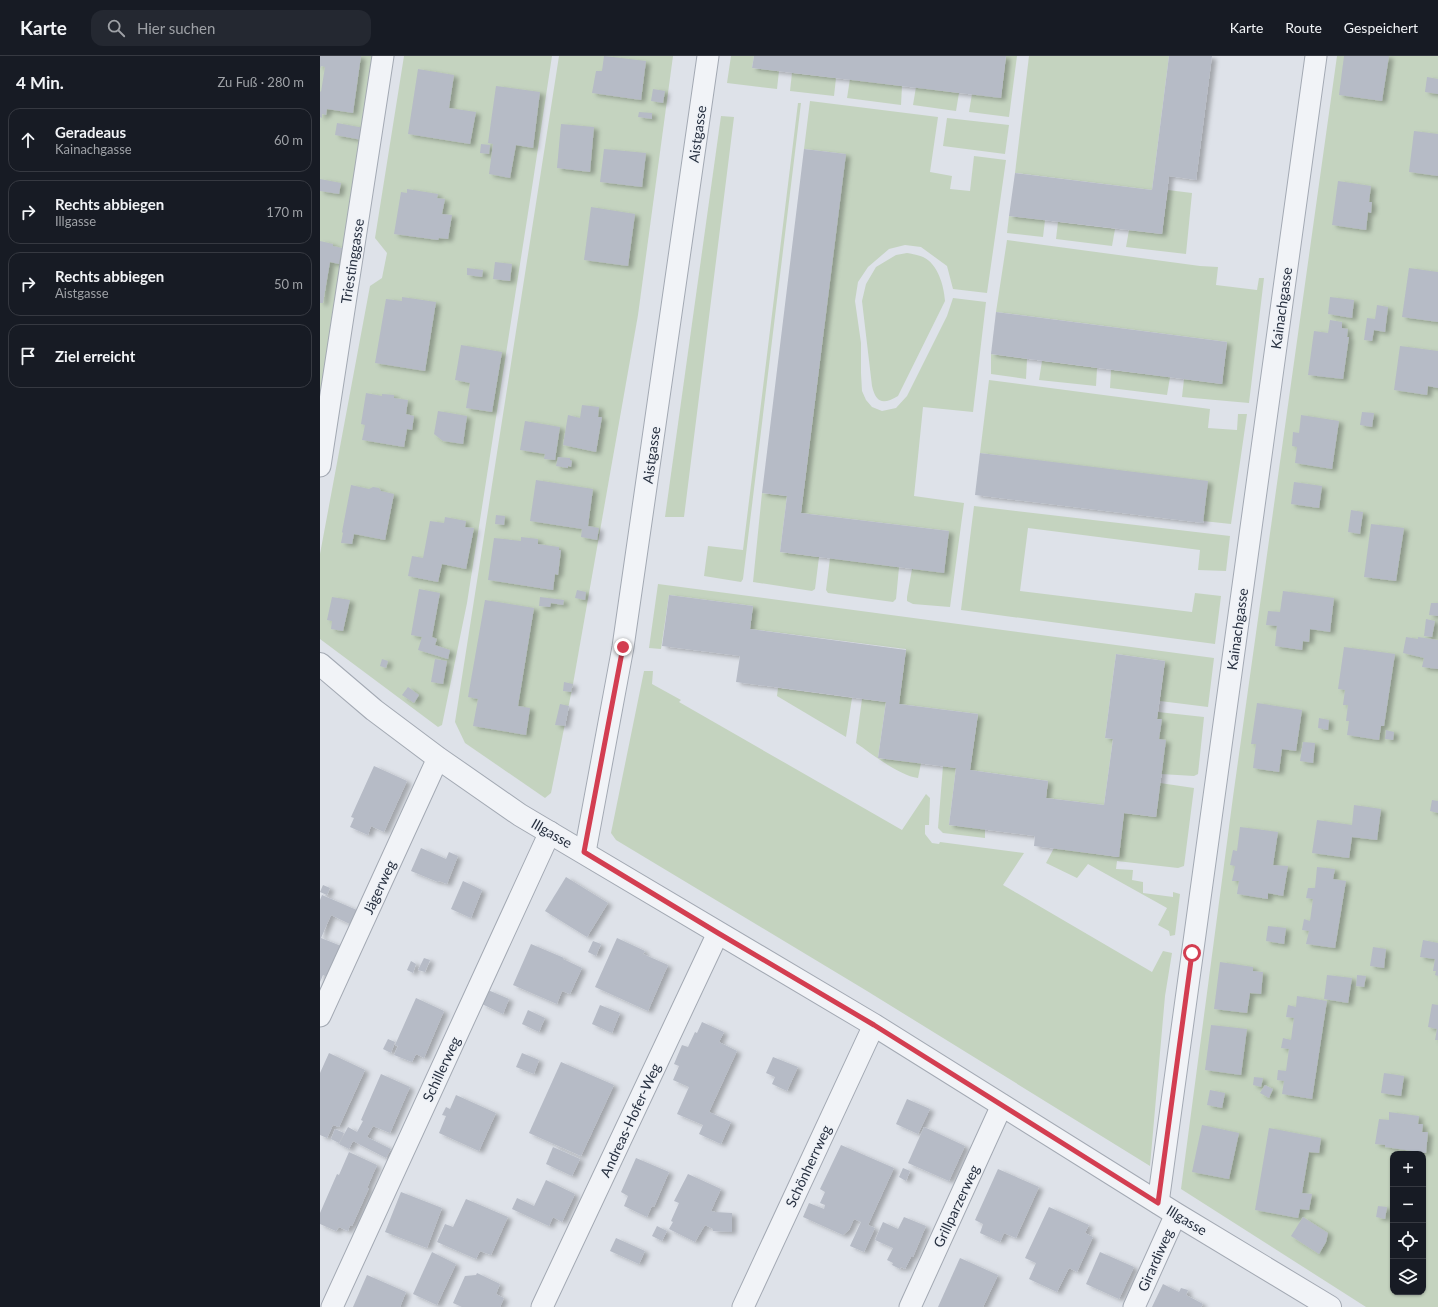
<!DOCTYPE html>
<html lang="de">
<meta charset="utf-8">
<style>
body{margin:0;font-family:Lato,sans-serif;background:#242831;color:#f1f3f6}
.controls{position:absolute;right:12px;bottom:12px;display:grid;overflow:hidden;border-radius:8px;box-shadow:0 1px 3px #0004}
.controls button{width:36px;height:36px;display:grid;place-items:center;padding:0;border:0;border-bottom:1px solid #363941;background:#171b24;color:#f1f3f6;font:20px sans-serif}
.stop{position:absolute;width:12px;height:12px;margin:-9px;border:3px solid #d33e51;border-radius:50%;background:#fff}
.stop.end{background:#d33e51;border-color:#fff;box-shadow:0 1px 4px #0008}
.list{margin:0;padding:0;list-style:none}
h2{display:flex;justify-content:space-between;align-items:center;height:52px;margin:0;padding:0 16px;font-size:17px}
h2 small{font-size:13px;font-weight:400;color:#9ea1a6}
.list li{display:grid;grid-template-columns:26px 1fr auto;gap:12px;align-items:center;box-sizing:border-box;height:64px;margin:0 8px 8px;padding:0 8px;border:1px solid #363941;border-radius:12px}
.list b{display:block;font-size:15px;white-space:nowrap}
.list p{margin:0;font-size:13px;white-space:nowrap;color:#9ea1a6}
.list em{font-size:13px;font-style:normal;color:#9ea1a6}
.icon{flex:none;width:22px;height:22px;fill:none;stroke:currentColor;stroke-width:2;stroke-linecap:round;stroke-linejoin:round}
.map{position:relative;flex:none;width:1118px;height:1251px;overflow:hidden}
header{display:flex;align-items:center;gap:24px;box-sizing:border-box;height:56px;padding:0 20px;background:#171b24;border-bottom:1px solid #363941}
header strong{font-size:19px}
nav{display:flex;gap:22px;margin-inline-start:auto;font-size:14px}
.search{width:280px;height:36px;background:#242831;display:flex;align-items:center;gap:10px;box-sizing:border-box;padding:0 14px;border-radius:12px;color:#9ea1a6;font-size:15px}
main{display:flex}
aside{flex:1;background:#171b24}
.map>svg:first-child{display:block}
</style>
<header>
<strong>Karte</strong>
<div class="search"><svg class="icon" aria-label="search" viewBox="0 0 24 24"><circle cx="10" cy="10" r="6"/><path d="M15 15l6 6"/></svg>Hier suchen</div>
<nav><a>Karte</a><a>Route</a><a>Gespeichert</a></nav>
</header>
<main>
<aside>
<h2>4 Min.<small>Zu Fuß · 280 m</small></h2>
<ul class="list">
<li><svg class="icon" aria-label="ahead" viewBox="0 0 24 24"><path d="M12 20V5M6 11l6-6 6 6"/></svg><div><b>Geradeaus</b><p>Kainachgasse</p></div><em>60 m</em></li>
<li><svg class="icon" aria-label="right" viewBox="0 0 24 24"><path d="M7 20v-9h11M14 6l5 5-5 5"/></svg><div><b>Rechts abbiegen</b><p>Illgasse</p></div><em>170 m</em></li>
<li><svg class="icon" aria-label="right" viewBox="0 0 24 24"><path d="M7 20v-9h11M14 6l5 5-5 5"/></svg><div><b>Rechts abbiegen</b><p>Aistgasse</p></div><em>50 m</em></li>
<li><svg class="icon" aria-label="arrive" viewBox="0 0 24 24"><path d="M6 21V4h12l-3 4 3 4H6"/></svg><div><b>Ziel erreicht</b></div></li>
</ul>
</aside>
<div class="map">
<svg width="1118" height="1251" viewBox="0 0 1118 1251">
<defs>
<filter id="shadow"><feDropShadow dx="4.5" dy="2.5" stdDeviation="2" flood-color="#0004"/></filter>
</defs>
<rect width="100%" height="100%" fill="#dee2e9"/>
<!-- green -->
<g fill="#c4d3bf" fill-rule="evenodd">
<polygon points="0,0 59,0 0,354"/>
<polygon points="84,0 232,0 213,125 147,547 122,669 118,671 0,583 0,498 50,230 62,222 67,197 55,182"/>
<polygon points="239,0 353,0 318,259 253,628 231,737 225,742 145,687 135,666"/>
<polygon points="411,0 434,0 432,12 459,15 457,33 407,27"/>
<polygon points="686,0 697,0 689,61 649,56 652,38 681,41"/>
<polygon points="709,0 849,0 832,134 695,117"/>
<path d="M1017,0H1118V1251H1046L861,1133L913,741ZM1073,1098H1103V1236H1073Z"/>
<polygon points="472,17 516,22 514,40 470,35"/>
<polygon points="530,23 582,30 581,49 527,42"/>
<polygon points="596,31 639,37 636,55 593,49"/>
<polygon points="490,45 618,61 610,116 632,120 630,133 650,135 654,100 686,104 667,237 633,233 627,210 601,191 585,189 569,193 548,211 538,226 535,245 541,287 541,317 542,335 546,344 552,351 562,355 576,352 587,340 627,260 633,242 666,246 653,356 603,351 594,440 644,447 630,551 593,548 587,545 587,541 592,513 629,475 481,457 525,98 484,93"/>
<polygon points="478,47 481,47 423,523 421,526 384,520 388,490 423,494"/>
<polygon points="401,60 414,61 364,461 345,461"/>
<polygon points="627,62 689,69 685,98 623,90"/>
<polygon points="848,134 872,137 866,198 806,191 809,174 842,178"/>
<polygon points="689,160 725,164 723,181 687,177"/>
<polygon points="738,166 795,173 792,190 736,183"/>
<polygon points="687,184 880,210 898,211 896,229 937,234 939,222 944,222 929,347 862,341 864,323 902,328 907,286 676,256"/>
<path d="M587,197C592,198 598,199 603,201C618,208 624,230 625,245L578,340C563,349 556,347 552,330L542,245L546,228L556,211L576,199Z"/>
<polygon points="671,298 707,303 706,323 671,318"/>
<polygon points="722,305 777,312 776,330 719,324"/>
<polygon points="791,314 850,321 847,339 790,332"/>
<polygon points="669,324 890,353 888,372 917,374 918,358 927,358 911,468 883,465 736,407 660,397"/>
<polygon points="442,437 467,440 460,496 499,501 495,533 492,535 433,526"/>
<polygon points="654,450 910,480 906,515 878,514 880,494 708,472 700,535 872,556 875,537 901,540 895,588 641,554"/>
<polygon points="510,502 579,511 576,543 573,546 508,537 506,534"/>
<polygon points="338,528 894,602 888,651 840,645 845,605 796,598 785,682 793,683 784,749 726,742 728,725 650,714 658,658 579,648 586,593 430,573 433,550 349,539 341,593 329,592"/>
<polygon points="324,615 333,615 332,628 361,644 359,646 582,774 606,738 610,742 609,769 605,769 605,778 612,787 619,788 620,786 704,797 683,829 832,916 843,895 852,897 845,940 830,1110 547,935 296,784 291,777"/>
<polygon points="458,632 532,642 526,681 457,640"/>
<path d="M542,643L566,646L558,702L601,707L598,722C580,720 552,698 536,687Z"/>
<polygon points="838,656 884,661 878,718 874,720 841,718 837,663"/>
<polygon points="623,710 636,712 629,769 665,773 665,782 623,777 618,772"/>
<polygon points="840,727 874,732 864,810 858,812 797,805 796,813 813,814 812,824 823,826 823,837 853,841 853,836 860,838 855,879 850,880 849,875 838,869 847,852 768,808 757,822 726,807 734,792 798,801 804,757 836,761"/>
</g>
<!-- building -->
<g fill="#b6bbc6" filter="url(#shadow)">
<polygon points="0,0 41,0 33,57 7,53 6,59 2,58 2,62 0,61 0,35 1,36 5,11 1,10 0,13"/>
<polygon points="284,0 326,5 321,44 272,37 276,15 282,15"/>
<polygon points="434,0 686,0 681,42 432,12"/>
<polygon points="849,0 892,0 876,124 849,120 842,178 689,160 695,117 832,134"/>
<polygon points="1024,0 1069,0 1062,45 1019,39"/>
<polygon points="98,13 134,19 129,52 156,56 150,88 88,78"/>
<polygon points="1107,21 1118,23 1118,38 1105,36"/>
<polygon points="176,30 220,36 213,92 196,89 190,122 169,118 173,88 168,87"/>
<polygon points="333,33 345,35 343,47 331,45"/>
<polygon points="319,56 332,57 332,63 318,61"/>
<polygon points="17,67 44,72 42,84 15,79"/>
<polygon points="241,68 274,71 270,116 237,112"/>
<polygon points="1094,75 1118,78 1118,120 1089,116"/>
<polygon points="161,88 170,89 169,98 160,97"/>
<polygon points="284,93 326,97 322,131 280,126"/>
<polygon points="484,93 526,98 481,457 629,475 624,517 460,496 467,440 442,437"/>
<polygon points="0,123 21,127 19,138 0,135"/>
<polygon points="1018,125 1051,130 1049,146 1052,146 1051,157 1048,156 1046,174 1012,169"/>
<polygon points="87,133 118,138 117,142 125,143 122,158 132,159 128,183 119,182 118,184 74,178 81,136 87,137"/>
<polygon points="271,151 315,158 308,210 264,204"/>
<polygon points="0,185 13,188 13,190 22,192 19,208 10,206 3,247 0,247"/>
<polygon points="175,206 192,208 190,225 173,223"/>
<polygon points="147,212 163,214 162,221 147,219"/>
<polygon points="1089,212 1118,216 1118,266 1082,261"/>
<polygon points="82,241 116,246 105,315 55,307 66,243 82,245"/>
<polygon points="1010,241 1034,244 1032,262 1008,258"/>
<polygon points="1057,249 1068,251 1065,276 1054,274 1052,285 1044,284 1047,262 1055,263"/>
<polygon points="676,256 907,286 902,328 671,298"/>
<polygon points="1010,264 1022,266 1022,272 1028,273 1027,281 1029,281 1023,323 988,319 994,275 1008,277"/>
<polygon points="141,289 182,296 172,356 146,352 150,327 135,324"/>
<polygon points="1080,290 1118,295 1118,332 1108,330 1107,339 1074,334"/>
<polygon points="46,337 62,340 62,338 74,339 74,342 88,344 86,358 94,360 92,374 87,373 84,391 42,384 45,369 41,368"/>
<polygon points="262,349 279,351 278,361 282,361 276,396 243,389 248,359 260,362"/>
<polygon points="118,355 147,360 143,388 123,385 114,378"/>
<polygon points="1042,356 1054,357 1052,371 1040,369"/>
<polygon points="981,359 1019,365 1012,413 975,407 977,391 972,390 973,376 979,377"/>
<polygon points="205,365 240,371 235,404 224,403 225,398 200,394"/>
<polygon points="660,397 888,425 883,467 655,439"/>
<polygon points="238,401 250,402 250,404 252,405 251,411 248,410 248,412 236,410"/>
<polygon points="216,424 273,433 268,470 279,472 277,484 261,481 262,473 210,465"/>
<polygon points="974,426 1002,430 999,452 971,448"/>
<polygon points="31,429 49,433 53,431 59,432 61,435 74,438 65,484 34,478 32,488 21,487 23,477 22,476"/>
<polygon points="1031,454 1043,456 1040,478 1028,476"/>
<polygon points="176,459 185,460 184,469 175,468"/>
<polygon points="125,461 146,465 145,471 154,472 146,513 122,508 118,526 88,520 92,500 103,502 110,465 124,467"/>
<polygon points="1051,468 1084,472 1076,525 1044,521"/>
<polygon points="201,481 218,483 218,488 239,491 239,494 241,494 238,519 235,518 233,534 168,524 174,482 201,485"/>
<polygon points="99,533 120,537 112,581 117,583 115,589 130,594 128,603 98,594 102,581 91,579"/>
<polygon points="257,534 266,536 265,544 255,542"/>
<polygon points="963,535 1014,542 1010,576 990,573 989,586 983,585 982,594 955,590 957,570 946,569 948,555 960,556"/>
<polygon points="349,539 433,550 430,573 586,594 579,648 658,658 650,714 728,725 726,742 784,749 793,683 785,682 796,598 845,605 837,663 842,663 839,683 846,684 836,761 804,757 799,801 714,790 715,780 629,769 636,712 558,702 566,646 416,626 420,600 342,590"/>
<polygon points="12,541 30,544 23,575 11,573 12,565 7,564"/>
<polygon points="220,541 244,544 243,549 231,547 230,551 219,550"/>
<polygon points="165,544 214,552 198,650 210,652 206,679 153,670 158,643 148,641"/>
<polygon points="1111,547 1118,547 1118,560 1109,559"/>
<polygon points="1106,563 1115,565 1112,581 1104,580"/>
<polygon points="1086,581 1098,583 1098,581 1118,584 1118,613 1102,611 1104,602 1083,597"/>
<polygon points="1024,591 1075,598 1064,670 1061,670 1059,684 1027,679 1029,665 1026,665 1028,649 1023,649 1025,634 1018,633"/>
<polygon points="62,603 68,605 66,612 60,610"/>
<polygon points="115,603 127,605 123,628 111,626"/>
<polygon points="244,626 253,628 251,636 243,635"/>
<polygon points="88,631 99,639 94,647 82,639"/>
<polygon points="937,647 982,654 976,695 962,693 959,716 933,712 936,688 931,688"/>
<polygon points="240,648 249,650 245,670 235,669"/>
<polygon points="999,662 1009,664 1008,674 998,672"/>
<polygon points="1066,674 1074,676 1073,684 1065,683"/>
<polygon points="983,686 995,687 993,707 980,705"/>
<polygon points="54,710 87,725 64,776 51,770 48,779 30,771 34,762 31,761"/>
<polygon points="1112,744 1118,745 1118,757 1110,755"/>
<polygon points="1034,749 1061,753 1057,784 1032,781 1029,802 992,797 997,764 1032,769"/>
<polygon points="920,771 958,776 953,809 968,810 963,840 948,837 948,843 917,838 919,825 912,825 915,810 910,809 913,794 917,795"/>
<polygon points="101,792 126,803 129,796 138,800 127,828 119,825 118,826 91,815"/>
<polygon points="997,811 1015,813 1013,823 1026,825 1015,892 986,888 989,875 982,874 984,863 990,865 993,843 986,842 988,832 995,832"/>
<polygon points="246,821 288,847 267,881 225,855"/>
<polygon points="143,825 162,834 151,862 131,853"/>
<polygon points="3,829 10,832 7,839 0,836"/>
<polygon points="2,839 39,855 32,869 11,859 1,882 21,890 7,921 3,919 0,926 0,844"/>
<polygon points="948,870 966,872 964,888 946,885"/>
<polygon points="297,882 325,895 323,898 348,909 328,955 275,931"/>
<polygon points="1103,884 1118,887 1118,920 1115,919 1116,915 1113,915 1115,903 1100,901"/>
<polygon points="273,885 281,888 276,900 268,896"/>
<polygon points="211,888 244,902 243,903 262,912 250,938 242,935 237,948 193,929"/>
<polygon points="1053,891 1066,893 1064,912 1050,910"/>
<polygon points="104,902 110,904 105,916 98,914"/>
<polygon points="91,905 96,908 93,917 87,914"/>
<polygon points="900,906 933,911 933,915 943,916 941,938 930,937 927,957 894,953"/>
<polygon points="1007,919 1032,922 1028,947 1004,943"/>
<polygon points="1037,919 1046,920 1044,931 1036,930"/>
<polygon points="168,934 189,943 183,958 162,948"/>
<polygon points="977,940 1007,945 992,1043 962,1038 964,1025 957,1024 958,1014 966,1015 969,993 961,992 963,982 971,984 974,962 966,961 968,949 976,951"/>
<polygon points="96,942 124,955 104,1002 96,998 92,1006 74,999 78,990 75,989"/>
<polygon points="1112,948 1118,949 1118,984 1115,984 1117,973 1108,971"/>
<polygon points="280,949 300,957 292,977 272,968"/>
<polygon points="208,954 225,962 219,976 202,968"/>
<polygon points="382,966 404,976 399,986 417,995 389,1056 411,1066 401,1088 379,1078 383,1069 357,1058 369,1031 353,1024 359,1010 354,1008 362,989 368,991 375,976 377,977"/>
<polygon points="891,969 927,973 921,1019 885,1014"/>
<polygon points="68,983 75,986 71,997 63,993"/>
<polygon points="9,997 45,1014 19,1071 13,1069 7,1082 0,1079 0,1017"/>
<polygon points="202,997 219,1004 214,1018 196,1011"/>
<polygon points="453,1001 478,1011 467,1035 452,1028 455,1021 446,1017"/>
<polygon points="241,1006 294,1029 261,1100 209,1077"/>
<polygon points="1064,1017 1084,1020 1081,1040 1061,1037"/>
<polygon points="61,1018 90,1031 70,1077 53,1070 47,1081 71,1093 66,1102 33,1085 29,1093 19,1088 28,1071 37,1076 43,1065 41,1064"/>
<polygon points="934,1021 943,1022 941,1031 933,1029"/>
<polygon points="945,1029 953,1033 949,1042 940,1037"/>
<polygon points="890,1034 905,1037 902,1052 887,1049"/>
<polygon points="136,1039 176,1057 159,1095 119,1077 126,1060 122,1059 126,1051 130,1053"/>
<polygon points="587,1043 610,1053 598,1078 576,1068"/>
<polygon points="1069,1056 1099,1060 1098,1068 1103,1068 1102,1076 1108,1076 1106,1097 1065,1091 1065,1089 1055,1088 1059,1063 1069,1064"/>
<polygon points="882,1069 919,1077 909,1123 872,1116"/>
<polygon points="604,1071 645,1090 629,1125 588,1107"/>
<polygon points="949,1072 1001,1082 999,1097 989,1096 982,1137 992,1138 989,1154 980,1153 978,1162 935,1154"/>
<polygon points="15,1073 24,1077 19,1087 11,1083"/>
<polygon points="521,1089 574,1112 548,1169 555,1172 544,1196 530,1190 541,1166 534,1163 529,1174 523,1179 483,1161 489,1147 504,1153 505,1149 500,1147 505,1136 500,1133"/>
<polygon points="233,1091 260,1103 252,1120 226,1108"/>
<polygon points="29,1096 57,1109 47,1132 49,1132 32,1170 30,1169 28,1175 19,1171 16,1175 0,1168 0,1157 17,1118 19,1119"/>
<polygon points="316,1102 349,1116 334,1151 332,1150 327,1161 304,1150 308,1140 301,1136"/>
<polygon points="583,1112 590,1115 586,1125 579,1121"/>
<polygon points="678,1113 719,1131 696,1182 684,1177 680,1186 660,1177 663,1168 655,1164"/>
<polygon points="368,1118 401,1133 391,1155 395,1156 412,1157 412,1176 393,1175 393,1173 385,1169 375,1186 349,1173 353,1166 351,1165 359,1147 354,1145"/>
<polygon points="226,1124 255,1138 242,1166 233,1161 229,1170 192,1153 197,1142 214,1150"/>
<polygon points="81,1136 122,1152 107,1192 65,1176"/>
<polygon points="146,1143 188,1161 171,1199 160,1195 156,1203 117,1186 125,1168 133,1171"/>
<polygon points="1058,1150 1067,1151 1065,1163 1056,1161"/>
<polygon points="729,1151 769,1169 765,1177 773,1181 757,1216 749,1212 737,1236 709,1223 716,1207 705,1202"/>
<polygon points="584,1161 606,1170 593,1201 591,1201 585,1213 581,1211 580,1213 572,1209 573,1207 567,1204 573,1192 555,1184 563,1166 578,1173"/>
<polygon points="983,1161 1008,1177 1006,1186 999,1198 971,1180"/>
<polygon points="337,1170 347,1175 342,1185 332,1180"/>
<polygon points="296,1182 325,1195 319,1208 290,1195"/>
<polygon points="112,1196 136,1208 117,1249 93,1238"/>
<polygon points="780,1196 814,1211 799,1243 766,1228"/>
<polygon points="640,1202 678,1219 663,1251 618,1251"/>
<polygon points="157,1217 180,1228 176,1238 184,1242 180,1251 142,1251 133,1247 145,1220 156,1219"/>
<polygon points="47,1219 86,1236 80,1251 33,1251"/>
<polygon points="843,1228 859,1236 861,1232 868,1234 866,1239 883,1248 881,1251 832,1251"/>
</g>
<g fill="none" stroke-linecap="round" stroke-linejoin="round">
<defs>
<g id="minor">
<polyline points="0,410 63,0"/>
<polyline points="265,796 303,591 388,0"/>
<polyline points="0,960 118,702"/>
<polyline points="838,1147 996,0"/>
<polyline points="12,1251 230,776"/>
<polyline points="222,1251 398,877"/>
<polyline points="423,1251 554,969"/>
<polyline points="590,1251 682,1049"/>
<polyline points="814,1251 856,1158"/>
</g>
<polyline id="tertiary" points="0,608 54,654 118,702 200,759 554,969 856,1158 1010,1251"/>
</defs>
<!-- minor casing -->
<use href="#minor" stroke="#a3a9b3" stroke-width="23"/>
<!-- tertiary casing -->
<use href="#tertiary" stroke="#a3a9b3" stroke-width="24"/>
<!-- minor -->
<use href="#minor" stroke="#f1f3f7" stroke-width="21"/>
<!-- tertiary -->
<use href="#tertiary" stroke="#f1f3f7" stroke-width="22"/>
</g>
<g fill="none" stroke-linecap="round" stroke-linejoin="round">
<!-- route -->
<polyline stroke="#d33e51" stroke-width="5" points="303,591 264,796 398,877 554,969 838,1147 872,897"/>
</g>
<g text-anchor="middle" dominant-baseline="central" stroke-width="3" stroke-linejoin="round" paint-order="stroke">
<!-- street labels -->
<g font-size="14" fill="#273040" stroke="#eef1f6">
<text transform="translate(377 78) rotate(-82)">Aistgasse</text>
<text transform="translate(32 205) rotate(-81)">Triestinggasse</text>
<text transform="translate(961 252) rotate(-82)">Kainachgasse</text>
<text transform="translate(331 399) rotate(-82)">Aistgasse</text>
<text transform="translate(917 573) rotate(-82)">Kainachgasse</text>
<text transform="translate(232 777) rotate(30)">Illgasse</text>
<text transform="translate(59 831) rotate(-65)">Jägerweg</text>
<text transform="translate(121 1013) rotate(-65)">Schillerweg</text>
<text transform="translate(310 1064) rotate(-65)">Andreas-Hofer-Weg</text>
<text transform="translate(488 1110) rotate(-65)">Schönherrweg</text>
<text transform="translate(636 1150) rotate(-65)">Grillparzerweg</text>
<text transform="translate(867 1164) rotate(31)">Illgasse</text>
<text transform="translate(835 1204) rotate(-66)">Girardiweg</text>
</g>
</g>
</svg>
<div class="controls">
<button>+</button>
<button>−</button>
<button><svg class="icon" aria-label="locate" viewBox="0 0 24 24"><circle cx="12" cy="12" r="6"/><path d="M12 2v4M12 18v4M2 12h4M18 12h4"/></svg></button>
<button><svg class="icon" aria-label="layers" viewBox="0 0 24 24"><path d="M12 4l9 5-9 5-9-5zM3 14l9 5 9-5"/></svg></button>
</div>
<div class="stop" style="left:872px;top:897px"></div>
<div class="stop end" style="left:303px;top:591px"></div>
</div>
</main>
